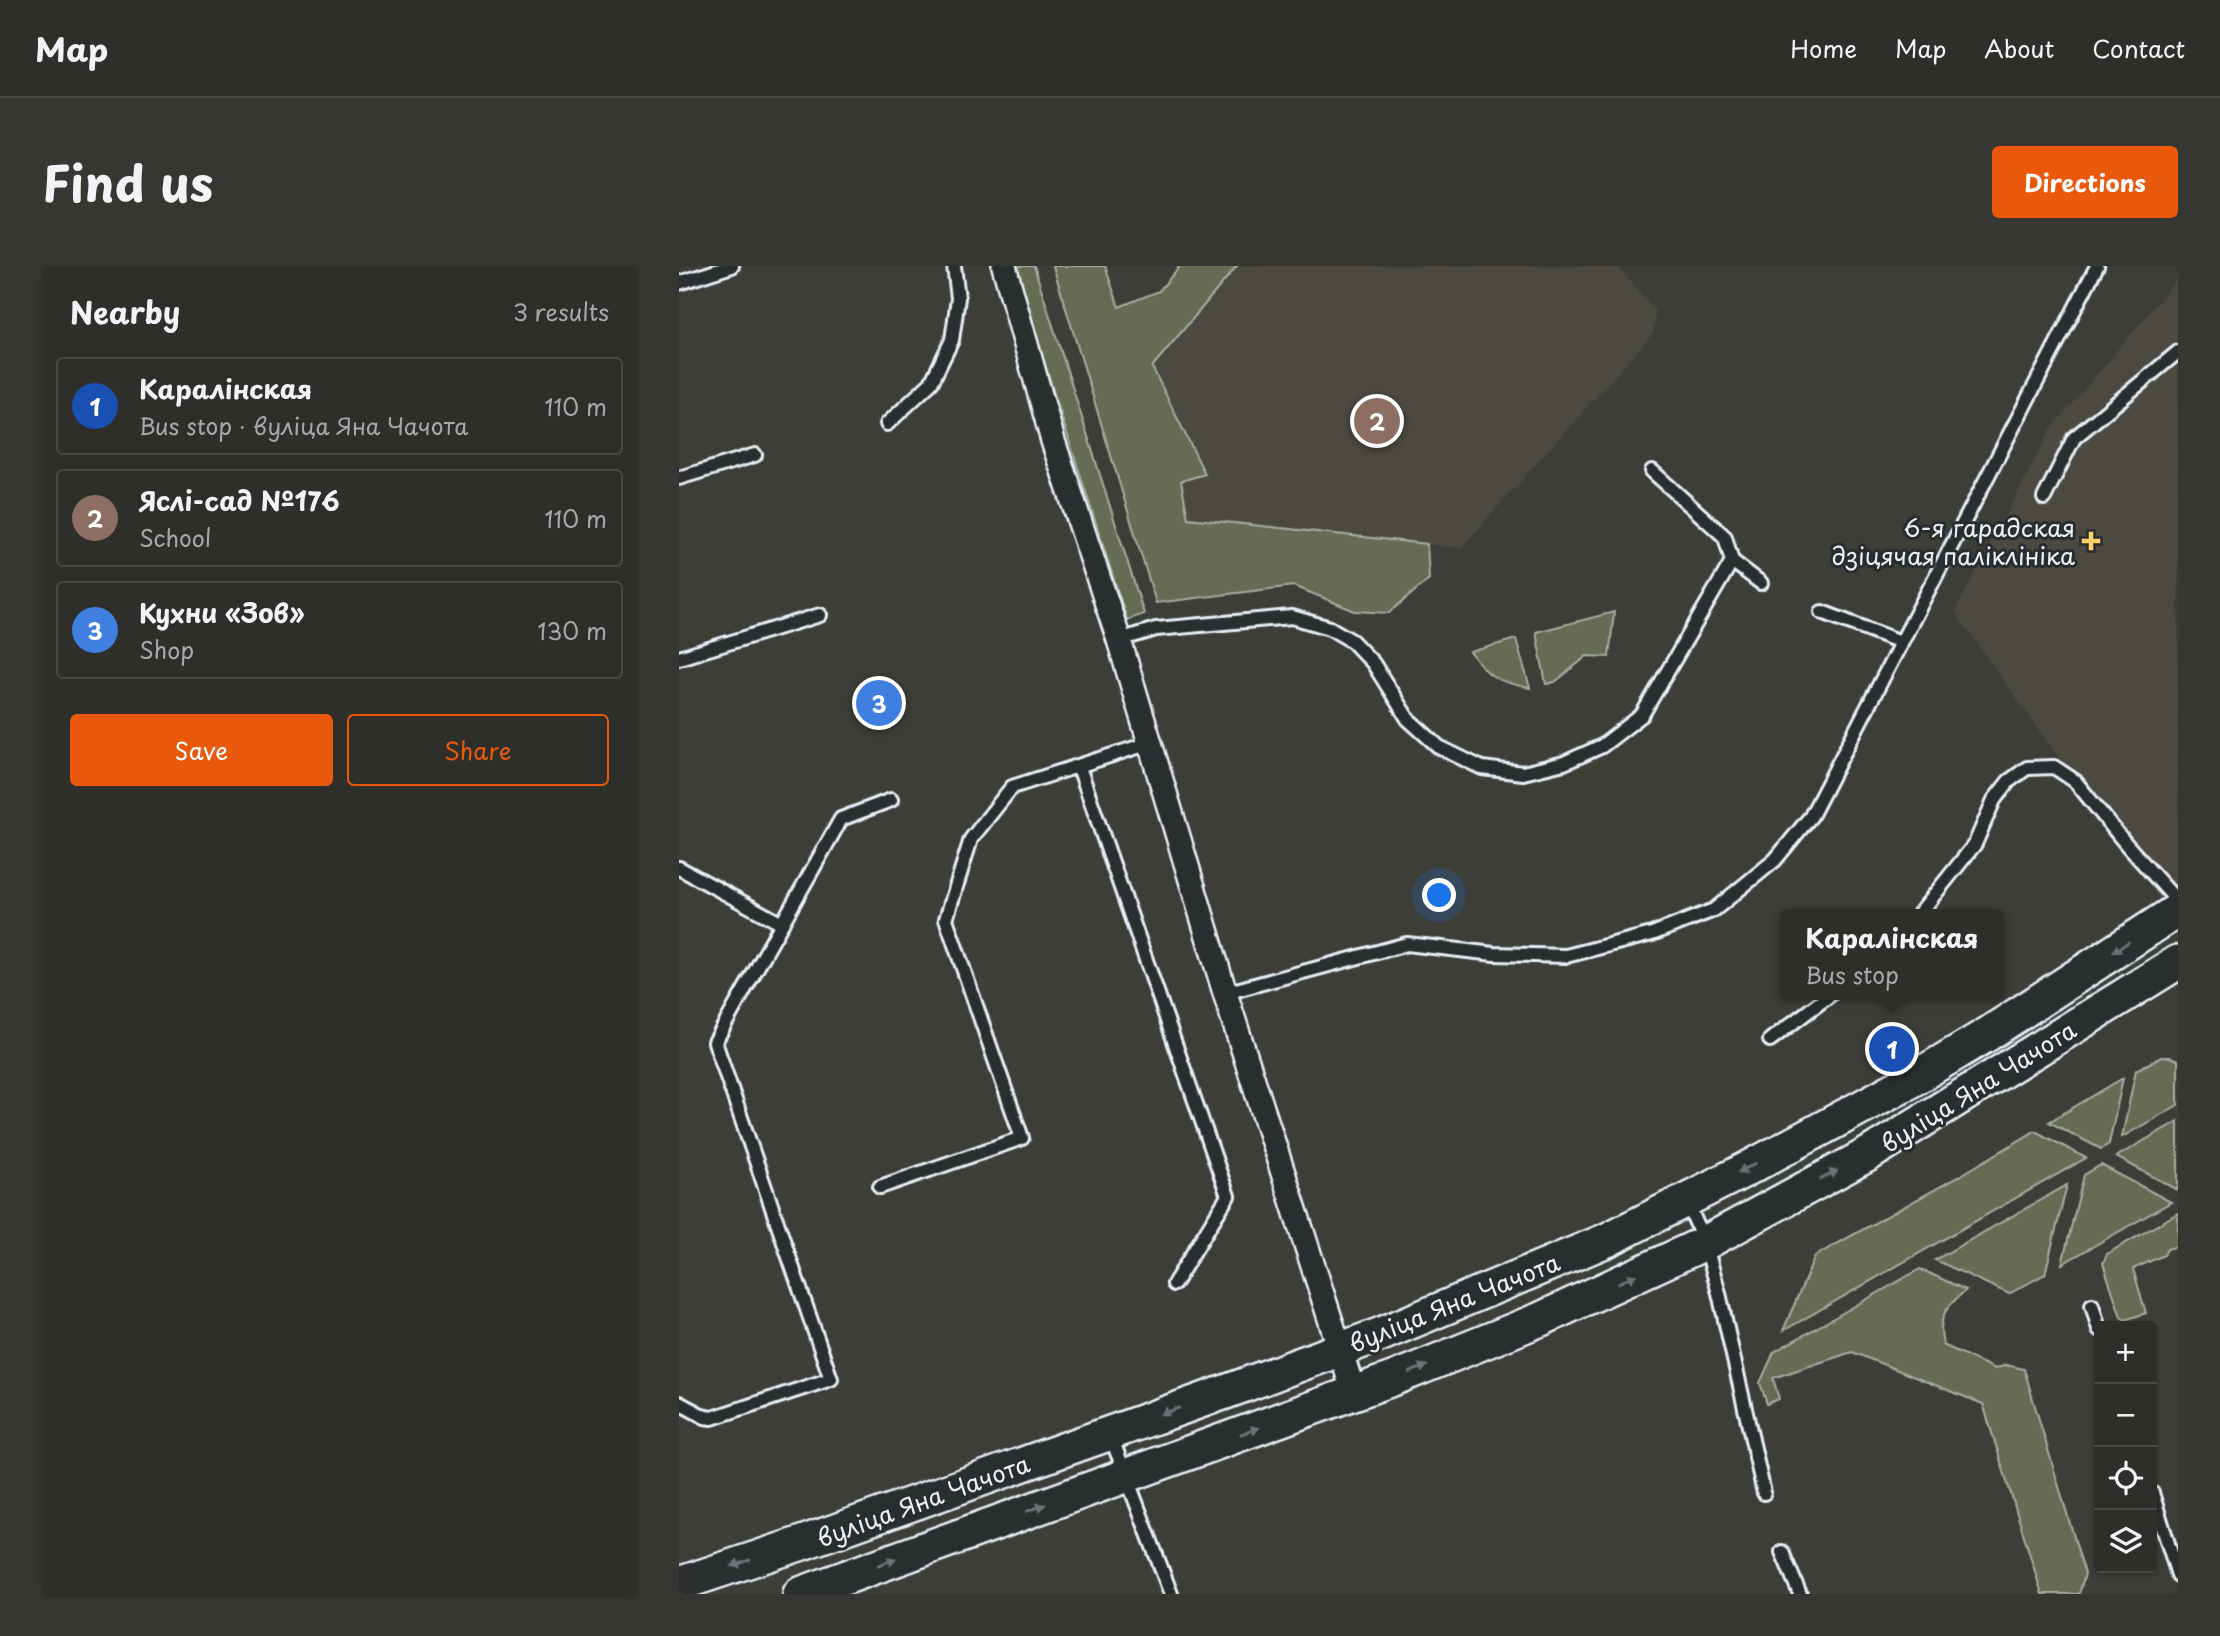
<!DOCTYPE html>
<meta charset="utf-8">
<style>
body{margin:0;font-family:"Playpen Sans",sans-serif;background:#363633;color:#f1f3f6}
.controls{position:absolute;right:21px;bottom:21px;display:grid;overflow:hidden;border-radius:7px;box-shadow:0 2px 5px #0004}
.controls button{width:63px;height:63px;display:grid;place-items:center;padding:0;border:0;border-bottom:2px solid #494a47;background:#2e2e2b;color:#f1f3f6;font:35px sans-serif}
.you{position:absolute;left:761px;top:630px;width:24px;height:24px;margin:-18px;border:5px solid #fff;border-radius:50%;background:#1a73e8;box-shadow:0 0 0 10px #1a73e833}
.badge{display:grid;place-items:center;width:46px;height:46px;border-radius:50%;background:#ea580c;color:#fff;font-size:23px;font-weight:700}
.pin{position:absolute;translate:-50% -50%;border:4px solid #fff;box-shadow:0 2px 7px #0006}
.popup{position:absolute;left:1101px;top:643px;width:224px;height:91px;box-sizing:border-box;display:grid;place-content:center;border-radius:7px;background:#2e2e2b;filter:drop-shadow(0 2px 5px #0005);font-size:23px;white-space:nowrap;color:#a7a8a9}
.popup b{font-size:26px;color:#f1f3f6}
.popup::after{content:'';position:absolute;left:50%;top:100%;margin-left:-14px;border:14px solid transparent;border-top-color:#2e2e2b}
.list{margin:0;padding:0;list-style:none}
h2{display:flex;justify-content:space-between;align-items:center;height:91px;margin:0;padding:0 28px;font-size:30px}
h2 small{font-size:23px;font-weight:400;color:#a7a8a9}
.list li{display:grid;grid-template-columns:46px 1fr auto;gap:21px;align-items:center;box-sizing:border-box;height:98px;margin:0 14px 14px;padding:0 14px;border:2px solid #494a47;border-radius:7px}
.list b{display:block;font-size:26px;white-space:nowrap}
.list p{margin:0;font-size:23px;white-space:nowrap;color:#a7a8a9}
.list em{font-size:23px;font-style:normal;color:#a7a8a9}
.actions{display:flex;gap:14px;padding:21px 28px}
.actions a{flex:1;padding:16px 0;border:2px solid #ea580c;border-radius:7px;text-align:center;font-size:24px;color:#ea580c}
.actions .main{background:#ea580c;color:#fff}
.icon{flex:none;width:38px;height:38px;fill:none;stroke:currentColor;stroke-width:2;stroke-linecap:round;stroke-linejoin:round}
.map{position:relative;flex:none;width:1499px;height:1328px;overflow:hidden;border-radius:7px}
header{display:flex;align-items:center;gap:42px;box-sizing:border-box;height:98px;padding:0 35px;background:#2e2e2b;border-bottom:2px solid #494a47}
header strong{font-size:33px}
nav{display:flex;gap:38px;margin-inline-start:auto;font-size:24px}
.intro{display:flex;align-items:center;justify-content:space-between;box-sizing:border-box;height:168px;padding:0 42px}
h1{margin:0;font-size:49px}
.button{padding:18px 32px;border-radius:7px;background:#ea580c;color:#fff;font-size:24px;font-weight:700}
main{display:flex;gap:42px;padding:0 42px}
aside{flex:1;background:#2e2e2b;border-radius:7px;box-shadow:0 2px 5px #0004}
.map>svg:first-child{display:block}
</style>
<header>
<strong>Map</strong>
<nav><a>Home</a><a>Map</a><a>About</a><a>Contact</a></nav>
</header>
<div class="intro"><h1>Find us</h1><a class="button">Directions</a></div>
<main>
<aside>
<h2>Nearby<small>3 results</small></h2>
<ul class="list">
<li><span class="badge" style="background:#1a4fb4">1</span><div><b>Каралінская</b><p>Bus stop · вуліца Яна Чачота</p></div><em>110 m</em></li>
<li><span class="badge" style="background:#8d6e63">2</span><div><b>Яслі-сад №176</b><p>School</p></div><em>110 m</em></li>
<li><span class="badge" style="background:#3f7fe0">3</span><div><b>Кухни «Зов»</b><p>Shop</p></div><em>130 m</em></li>
</ul>
<div class="actions"><a class="main">Save</a><a>Share</a></div>
</aside>
<div class="map">
<svg width="1499" height="1328" viewBox="0 0 1499 1328">
<rect width="100%" height="100%" fill="#3e3e39"/>
<filter id="ink" filterUnits="userSpaceOnUse"><feTurbulence type="fractalNoise" baseFrequency=".0143" numOctaves="2"/><feDisplacementMap in="SourceGraphic" scale="14" xChannelSelector="R" yChannelSelector="G"/><feConvolveMatrix kernelMatrix="1 2 1 2 8 2 1 2 1" color-interpolation-filters="sRGB"/></filter>
<g filter="url(#ink)">
<!-- built -->
<g fill="#4c4a41">
<polygon points="558,0 938,0 976,44 975,66 782,282 509,253 502,215 526,208 473,101"/>
<polygon points="1499,12 1499,620 1481,634 1276,346 1372,163"/>
</g>
<!-- green -->
<g fill="#666c52" stroke="#a7aea5" stroke-width="2">
<polygon points="341,0 355,0 465,348 448,354 336,6"/>
<polygon points="374,0 426,0 440,41 480,25 501,0 558,0 473,101 526,208 502,215 509,252 748,278 750,313 710,347 676,345 615,320 477,337"/>
<polygon points="935,346 930,391 908,390 876,416 867,418 857,366"/>
<path d="M837,373L851,422C819,416 810,412 791,386Z"/>
<polygon points="1482,791 1491,791 1499,794 1499,839 1443,871 1457,804"/>
<polygon points="1444,812 1430,878 1422,883 1370,856"/>
<polygon points="1499,855 1499,924 1437,891"/>
<polygon points="1356,865 1407,892 1104,1065 1136,990 1277,912"/>
<polygon points="1422,899 1492,936 1383,998 1405,909"/>
<polygon points="1388,919 1366,1008 1330,1028 1256,994"/>
<polygon points="1499,947 1499,980 1488,983 1485,989 1454,1003 1467,1047 1446,1054 1442,1051 1424,997 1428,988"/>
<path d="M1241,1003L1287,1024C1266,1042 1258,1051 1264,1079L1316,1103L1327,1099L1345,1103L1406,1308L1400,1328H1363L1304,1138L1173,1086L1094,1112L1100,1133L1088,1138L1081,1117L1095,1086Z"/>
</g>
<g fill="none" stroke-linecap="round" stroke-linejoin="round">
<defs>
<g id="service">
<polyline points="0,17 53,0"/>
<polyline points="208,158 252,117 273,74 279,32 275,0"/>
<polyline points="0,212 76,189"/>
<polyline points="1365,232 1395,172 1499,86"/>
<polyline points="1053,295 1082,317"/>
<polyline points="1143,346 1222,376"/>
<polyline points="440,374 477,363 613,351 651,362 673,375 694,397 729,453 760,481 803,502 844,507 885,497 923,480 963,449 1053,295 1046,271 973,205"/>
<polyline points="0,392 141,349"/>
<polyline points="400,501 549,930 495,1018"/>
<polyline points="0,602 103,658"/>
<polyline points="1240,648 1296,578 1315,534 1330,515 1348,502 1375,501 1396,515 1447,578 1499,636"/>
<polyline points="546,727 728,678 815,688 887,690 973,668 1035,644 1096,594 1132,550 1418,0"/>
<polyline points="1091,774 1151,729"/>
<polyline points="201,921 343,872 267,653 292,573 333,521 471,477"/>
<polyline points="1007,934 1026,977 1040,1027 1085,1227"/>
<polyline points="1413,1039 1420,1063"/>
<polyline points="0,1137 26,1151 33,1152 152,1113 36,776 162,553 212,534"/>
<polyline points="431,1168 492,1328"/>
<polyline points="1473,1227 1499,1309"/>
<polyline points="1103,1286 1121,1328"/>
</g>
<polyline id="minor" points="325,0 374,175 440,374 546,727 675,1127"/>
<g id="secondary">
<polyline points="0,1318 123,1277 552,1124 700,1069 928,974 1066,904 1229,816 1309,768 1499,644"/>
<polyline points="121,1328 716,1112 862,1053 1026,977 1188,889 1499,696"/>
</g>
</defs>
<!-- service casing -->
<use href="#service" stroke="#e8f1f8" stroke-width="18"/>
<!-- minor casing -->
<use href="#minor" stroke="#e8f1f8" stroke-width="28"/>
<!-- secondary casing -->
<use href="#secondary" stroke="#e8f1f8" stroke-width="38"/>
<!-- service -->
<use href="#service" stroke="#2a2d2e" stroke-width="12"/>
<!-- minor -->
<use href="#minor" stroke="#2a2d2e" stroke-width="23"/>
<!-- secondary -->
<use href="#secondary" stroke="#2a2d2e" stroke-width="33"/>
</g>
<!-- one-way arrows -->
<defs><path id="oneway-solid" d="M-6-.8H1V-3.2L6.5 0L1 3.2V.8H-6Z" transform="scale(1.75)"/></defs>
<g fill="#6c7275">
<use href="#oneway-solid" transform="translate(1442 681) rotate(146)"/>
<use href="#oneway-solid" transform="translate(1068 902) rotate(152)"/>
<use href="#oneway-solid" transform="translate(1150 909) rotate(-28)"/>
<use href="#oneway-solid" transform="translate(948 1013) rotate(-25)"/>
<use href="#oneway-solid" transform="translate(739 1103) rotate(-22)"/>
<use href="#oneway-solid" transform="translate(491 1145) rotate(161)"/>
<use href="#oneway-solid" transform="translate(571 1165) rotate(-19)"/>
<use href="#oneway-solid" transform="translate(357 1242) rotate(-20)"/>
<use href="#oneway-solid" transform="translate(208 1296) rotate(-20)"/>
<use href="#oneway-solid" transform="translate(62 1297) rotate(161)"/>
</g>
</g>
<!-- markers -->
<path fill="#ffd166" stroke="#2a2d2e" stroke-width="2.5" d="M1408.5 264.5h7v7h7v7h-7v7h-7v-7h-7v-7h7z"/>
<g text-anchor="middle" dominant-baseline="central" stroke-width="6" stroke-linejoin="round" paint-order="stroke">
<!-- poi labels -->
<g font-size="24" fill="#e8f1f8" stroke="#2a2d2e" text-anchor="end">
<text x="1396" y="261">6-я гарадская<tspan x="1396" dy="28">дзіцячая паліклініка</tspan></text>
</g>
<!-- street labels -->
<g font-size="24" fill="#e8f1f8" stroke="#2a2d2e">
<text transform="translate(1299 820) rotate(-32)">вуліца Яна Чачота</text>
<text transform="translate(775 1036) rotate(-22)">вуліца Яна Чачота</text>
<text transform="translate(244 1234) rotate(-20)">вуліца Яна Чачота</text>
</g>
</g>
</svg>
<div class="controls">
<button>+</button>
<button>−</button>
<button><svg class="icon" aria-label="locate" viewBox="0 0 24 24"><circle cx="12" cy="12" r="6"/><path d="M12 2v4M12 18v4M2 12h4M18 12h4"/></svg></button>
<button><svg class="icon" aria-label="layers" viewBox="0 0 24 24"><path d="M12 4l9 5-9 5-9-5zM3 14l9 5 9-5"/></svg></button>
</div>
<div class="you"></div>
<div class="pin badge" style="left:1213px;top:783px;background:#1a4fb4">1</div>
<div class="popup"><b>Каралінская</b>Bus stop</div>
<div class="pin badge" style="left:698px;top:155px;background:#8d6e63">2</div>
<div class="pin badge" style="left:200px;top:437px;background:#3f7fe0">3</div>
</div>
</main>
